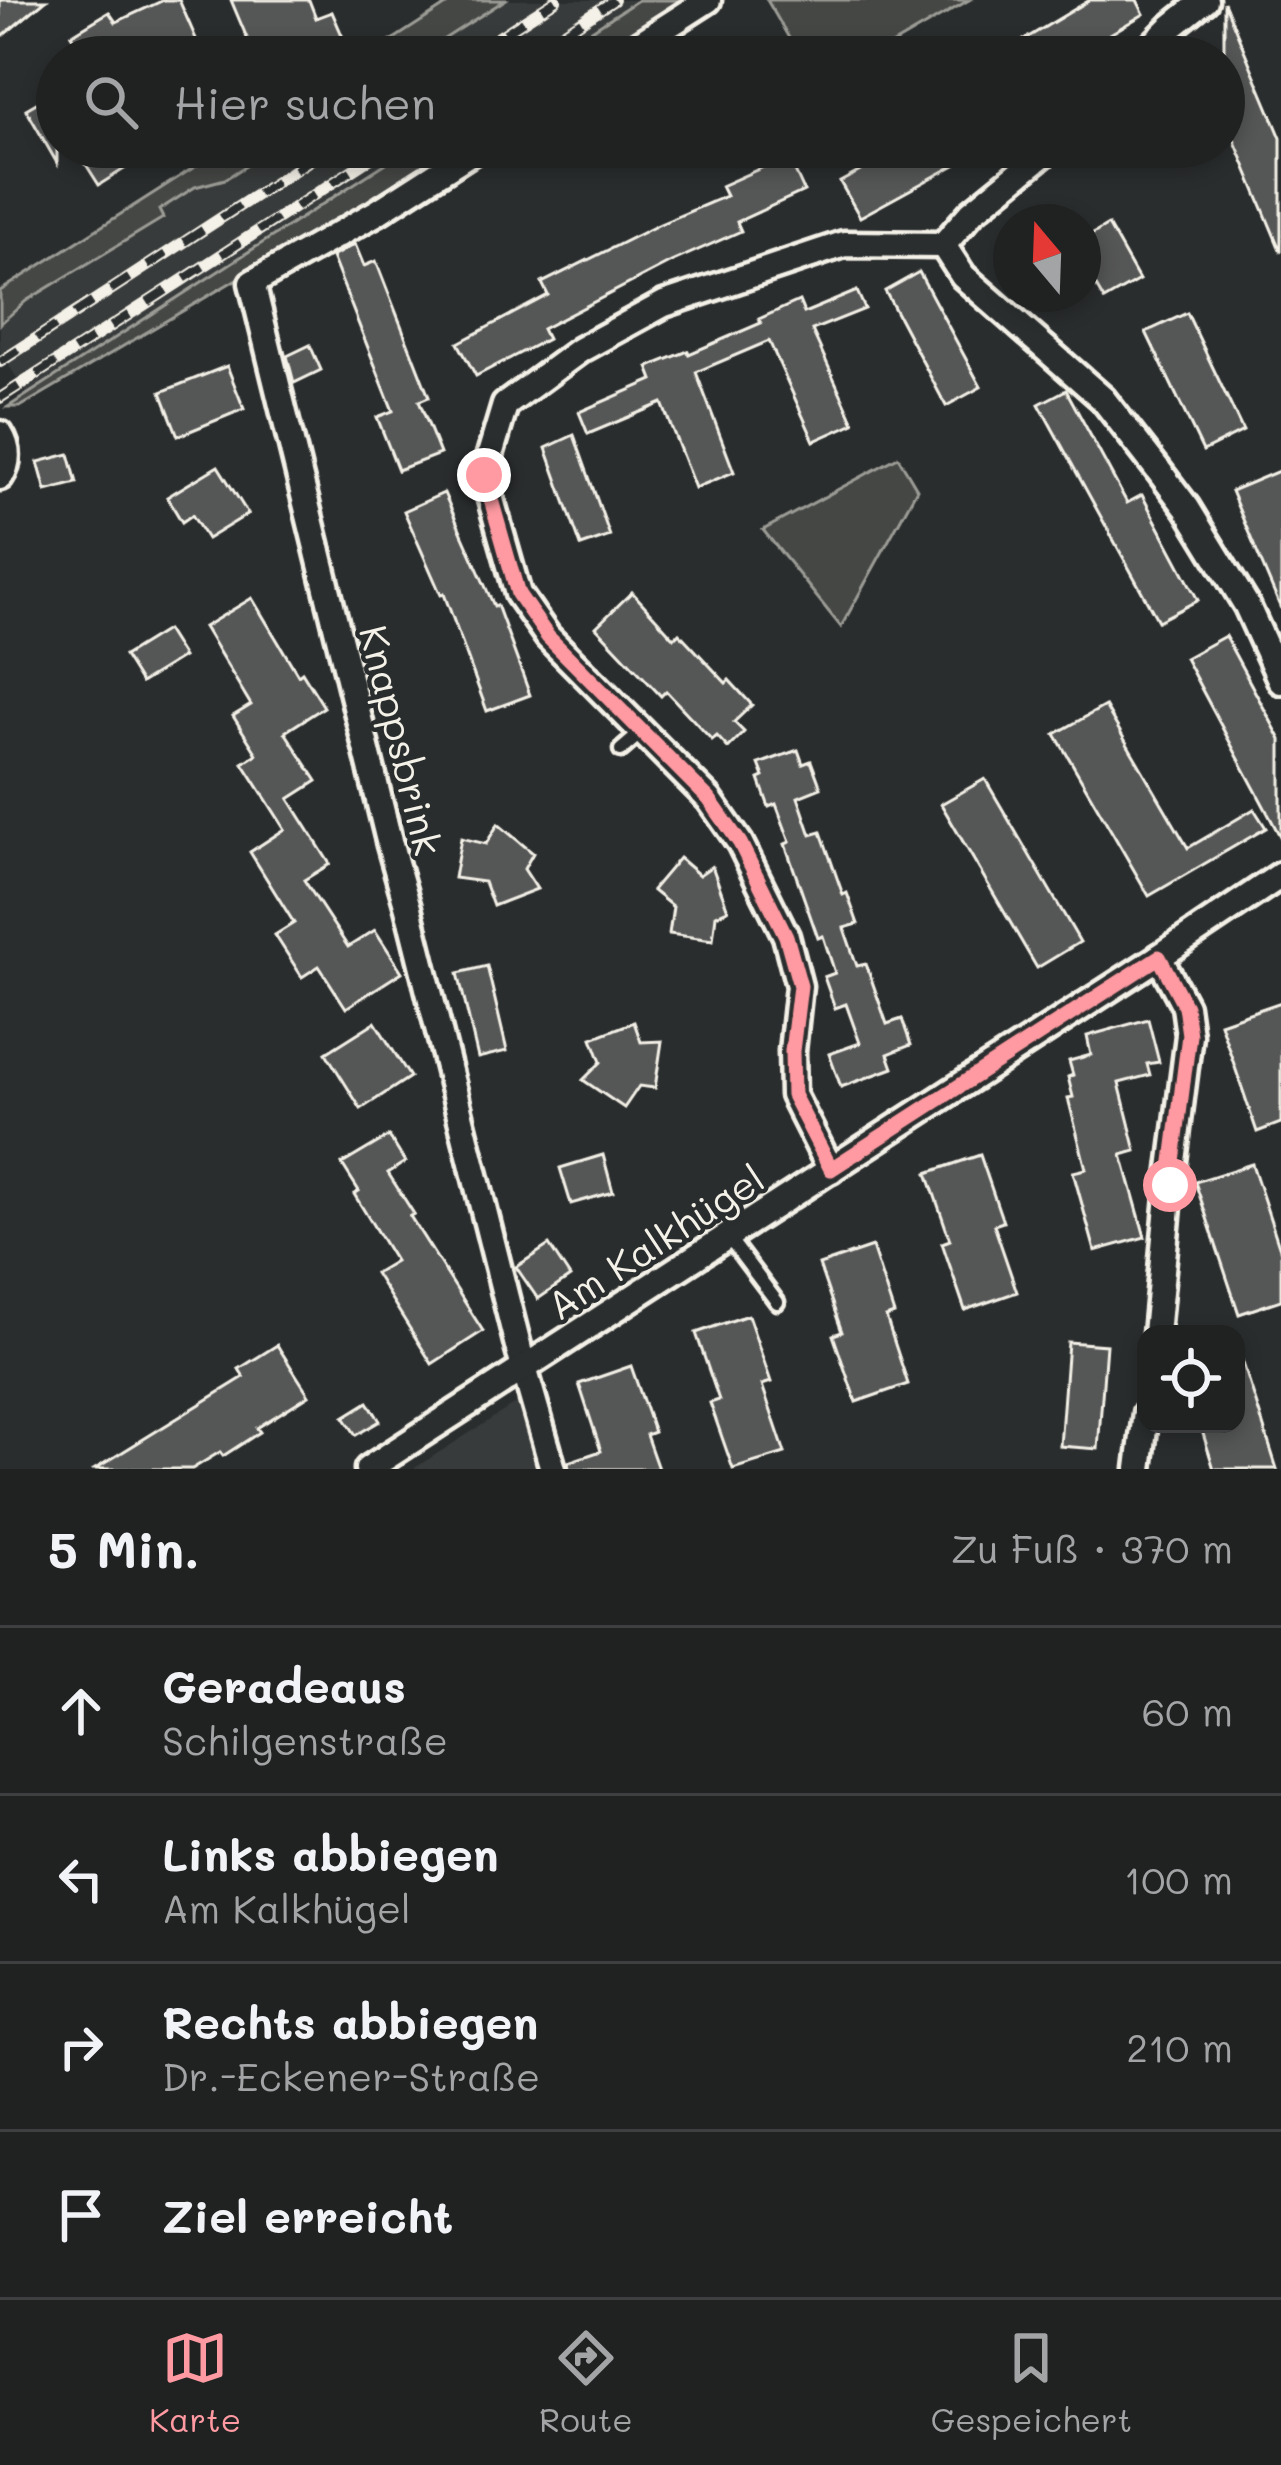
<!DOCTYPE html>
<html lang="de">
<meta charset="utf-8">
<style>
body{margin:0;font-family:Mali,sans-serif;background:#2d2f2f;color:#f1f3f6}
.controls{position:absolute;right:36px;bottom:36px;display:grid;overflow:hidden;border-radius:24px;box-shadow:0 6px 18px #0003}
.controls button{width:108px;height:108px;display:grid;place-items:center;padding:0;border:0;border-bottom:3px solid #3d3f40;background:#202222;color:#f1f3f6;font:60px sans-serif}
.compass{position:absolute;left:993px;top:204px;width:108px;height:108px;border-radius:50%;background:#202222;box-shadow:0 6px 18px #0003;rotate:341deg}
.stop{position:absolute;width:36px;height:36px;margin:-27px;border:9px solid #ff9aa2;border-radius:50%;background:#fff}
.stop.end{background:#ff9aa2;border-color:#fff;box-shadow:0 3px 12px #0008}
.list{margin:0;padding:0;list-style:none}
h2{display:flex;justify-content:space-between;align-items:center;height:156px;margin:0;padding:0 48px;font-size:51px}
h2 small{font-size:39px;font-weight:400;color:#a2a4a5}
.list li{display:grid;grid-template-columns:78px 1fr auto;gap:36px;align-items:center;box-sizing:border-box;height:168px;padding:0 48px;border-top:3px solid #3d3f40}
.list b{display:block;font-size:45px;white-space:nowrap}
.list p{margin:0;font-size:39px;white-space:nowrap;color:#a2a4a5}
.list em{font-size:39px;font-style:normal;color:#a2a4a5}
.icon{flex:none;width:66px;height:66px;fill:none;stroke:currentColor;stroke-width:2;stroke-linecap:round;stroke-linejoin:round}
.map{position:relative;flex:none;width:1281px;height:1469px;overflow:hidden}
.search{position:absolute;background:#202222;box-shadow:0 6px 18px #0003;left:36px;right:36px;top:36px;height:132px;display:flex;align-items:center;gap:30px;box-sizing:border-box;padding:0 42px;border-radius:66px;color:#a2a4a5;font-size:45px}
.sheet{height:828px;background:#202222}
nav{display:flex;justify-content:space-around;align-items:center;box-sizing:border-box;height:168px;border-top:3px solid #3d3f40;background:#202222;font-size:33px;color:#a2a4a5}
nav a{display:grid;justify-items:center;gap:6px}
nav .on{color:#ff9aa2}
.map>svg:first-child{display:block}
</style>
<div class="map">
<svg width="1281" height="1469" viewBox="0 0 1281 1469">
<rect width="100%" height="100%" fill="#2a2d2e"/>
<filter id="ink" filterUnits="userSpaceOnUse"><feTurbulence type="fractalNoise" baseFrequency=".00833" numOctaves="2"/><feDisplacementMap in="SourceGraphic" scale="24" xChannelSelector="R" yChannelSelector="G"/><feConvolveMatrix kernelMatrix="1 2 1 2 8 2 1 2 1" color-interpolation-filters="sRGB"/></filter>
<g filter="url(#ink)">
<!-- built -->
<g fill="#373a3a">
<polygon points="505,0 638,0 550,57 416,57"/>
<polygon points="276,147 411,147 28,395 0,352 0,324 26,301 162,218 159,210 195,187 225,179"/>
<polygon points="521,1400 540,1469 413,1469"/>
</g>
<!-- green -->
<g fill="#444645" stroke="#9c9c96" stroke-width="3">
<polygon points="454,0 505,0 416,57 366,57"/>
<polygon points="638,0 685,0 596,57 550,57"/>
<polygon points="767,0 969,0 871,57 800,57"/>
<polygon points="226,147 276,147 225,179 195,187 159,210 163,218 26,301 0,324 0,291"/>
<polygon points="411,147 454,147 369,201 20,407 8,407"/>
<polygon points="898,457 917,489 841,627 763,530"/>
</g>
<!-- building -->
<g fill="#555756" stroke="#f4f1e8" stroke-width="3">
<polygon points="0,0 46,0 0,38"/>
<polygon points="164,0 179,0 204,57 85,57 71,35 109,12 116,22"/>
<polygon points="231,0 309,0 316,18 332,12 348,49 330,57 255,57"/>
<polygon points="1090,0 1137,0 1144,14 1071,57 995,57"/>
<polygon points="1224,2 1281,138 1281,252 1224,115"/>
<polygon points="57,91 57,163 26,109"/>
<polygon points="75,147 159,147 99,185"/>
<polygon points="905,147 988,147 860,217 840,182"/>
<polygon points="788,156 804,191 737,222 741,231 671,262 542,329 547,339 476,376 458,343 548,295 542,283 660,224 726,196 721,186"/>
<polygon points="1108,225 1139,280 1104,300 1083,264 1083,240"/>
<polygon points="355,244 364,266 376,261 429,397 419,401 440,454 398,470 377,417 393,411 332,257"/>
<polygon points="919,272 981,387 946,406 885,291"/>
<polygon points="857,291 865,309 812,330 854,423 814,441 769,341 696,372 734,472 695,488 662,403 588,434 579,412 653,380 648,367 688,351 689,354 761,323 759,319 799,301 804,313"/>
<polygon points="1187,313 1243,431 1203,451 1146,332"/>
<polygon points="310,345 321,370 294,383 287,356"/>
<polygon points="227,366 244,409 178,436 161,392"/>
<polygon points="1066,390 1127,503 1142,495 1198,600 1158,621 1039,404"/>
<polygon points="574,435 610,536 581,546 546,448"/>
<polygon points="69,454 77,483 46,491 38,462"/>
<polygon points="218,466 248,514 207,539 192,515 182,522 167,497"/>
<polygon points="1281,470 1281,609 1231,491"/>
<polygon points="444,493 494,606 497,605 530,695 487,711 444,594 441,595 404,511"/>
<polygon points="632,592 674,638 679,633 726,683 729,680 752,705 734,722 744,732 728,748 717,736 712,740 666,691 661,696 596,627"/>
<polygon points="252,598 298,675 302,672 324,707 285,732 317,781 289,799 330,864 304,880 348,947 375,930 402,972 346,1008 319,966 302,977 275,935 294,923 250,852 285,829 243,763 257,754 233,716 251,705 204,627"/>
<polygon points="166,630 183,657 141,683 124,656"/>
<polygon points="1225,636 1281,740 1281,838 1185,658"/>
<polygon points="1105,706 1188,848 1254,809 1266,828 1149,896 1055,734"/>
<polygon points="798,750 803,764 811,761 821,788 798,797 811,835 821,832 843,895 847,893 858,924 844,928 857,966 866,964 887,1024 902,1019 911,1045 888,1054 893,1068 841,1087 829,1054 860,1043 846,1004 835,1008 824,977 835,973 823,936 818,938 785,844 790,842 776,804 769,807 759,779 764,777 759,764"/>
<polygon points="985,779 1080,942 1037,968 941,804"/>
<polygon points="498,824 533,853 524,869 537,889 493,906 484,882 454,878 461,838 486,844"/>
<polygon points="679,858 699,875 712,866 728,910 716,915 713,940 669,934 673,907 652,890"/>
<polygon points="487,966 507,1051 478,1058 458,973"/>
<polygon points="1281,1002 1281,1123 1257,1132 1220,1023"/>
<polygon points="1148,1019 1159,1062 1147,1064 1150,1075 1119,1083 1136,1151 1122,1155 1145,1237 1095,1251 1073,1172 1086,1169 1068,1098 1073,1097 1068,1077 1073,1075 1069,1061 1091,1055 1087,1036"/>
<polygon points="375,1022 410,1077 361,1109 326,1053"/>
<polygon points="634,1022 641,1042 662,1041 655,1088 639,1086 624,1108 583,1080 601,1062 592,1038"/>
<polygon points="389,1136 405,1162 388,1173 414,1214 410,1216 483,1331 432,1364 375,1273 395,1261 354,1194 359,1191 342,1164"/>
<polygon points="603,1155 613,1192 571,1204 560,1168"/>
<polygon points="980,1155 1003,1222 994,1225 1017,1292 965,1310 942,1243 950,1240 927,1173"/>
<polygon points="1252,1164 1281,1252 1281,1300 1239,1314 1195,1182"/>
<polygon points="549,1245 570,1277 538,1299 516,1267"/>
<polygon points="872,1247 894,1314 886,1317 908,1384 856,1402 833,1335 842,1332 819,1265"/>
<polygon points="748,1315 771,1382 762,1385 785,1453 733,1469 710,1403 719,1400 696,1333"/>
<polygon points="1068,1342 1106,1345 1098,1449 1060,1446"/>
<polygon points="277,1345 309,1395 257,1428 260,1432 223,1456 220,1452 192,1469 95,1469 244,1377 239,1369"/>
<polygon points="1240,1354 1257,1406 1277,1469 1214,1469 1200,1424 1236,1424 1236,1355"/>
<polygon points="631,1366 654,1432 646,1435 658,1469 569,1469 568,1462 601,1451 579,1384"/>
<polygon points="368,1402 380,1421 356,1435 344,1417"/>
</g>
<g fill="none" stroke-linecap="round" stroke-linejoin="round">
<defs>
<g id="lane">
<polyline points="621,750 642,732"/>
<polyline points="728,1237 777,1302"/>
</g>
<g id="street">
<polyline points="619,57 708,0"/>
<polyline points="1141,57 1170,28 1205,0"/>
<polyline points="479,147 376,213 252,283 390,845 408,908 519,1350 553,1469"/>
<polyline points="943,245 963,276 1103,399 1159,471 1187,508 1247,606 1281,681"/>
<path d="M0,434C9,448 9,464 0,477"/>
<polyline points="831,1170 793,1095 792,1051 799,986 786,936 740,843 709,799 548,637 518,594 484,475 505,405 580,350 664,304 844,244 943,245 972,212 1052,147"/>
<polyline points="1156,1334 1170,1185 1189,1035 1185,1006 1159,957"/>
<polyline points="368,1469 1159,957 1281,875"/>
<polyline points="1139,1469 1146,1413"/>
</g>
</defs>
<!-- lane casing -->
<use href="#lane" stroke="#f4f1e8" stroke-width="21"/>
<!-- street casing -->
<use href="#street" stroke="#f4f1e8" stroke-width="33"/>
<!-- lane -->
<use href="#lane" stroke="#2a2d2e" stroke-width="12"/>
<!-- street -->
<use href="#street" stroke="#2a2d2e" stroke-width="24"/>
<defs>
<g id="rail">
<polyline points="468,57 556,0"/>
<polyline points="526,57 614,0"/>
<polyline points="0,362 330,147"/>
<polyline points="0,398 388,147"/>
</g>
</defs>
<!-- rail casing -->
<use href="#rail" stroke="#f4f1e8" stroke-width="12"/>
<!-- rail -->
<use href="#rail" stroke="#2a2d2e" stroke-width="8" stroke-dasharray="22" stroke-linecap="butt"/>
</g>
</g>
<g fill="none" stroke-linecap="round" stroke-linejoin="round" filter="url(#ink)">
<!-- route -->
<polyline stroke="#ff9aa2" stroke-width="15" points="484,475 518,594 548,637 709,799 740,843 786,936 800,986 792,1051 793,1095 831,1169 1159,957 1185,1006 1189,1035 1170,1185"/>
</g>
<g text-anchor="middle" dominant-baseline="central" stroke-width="9" stroke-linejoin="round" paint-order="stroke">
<!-- street labels -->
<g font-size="39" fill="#f4f1e8" stroke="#2a2d2e">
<text transform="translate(402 740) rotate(76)">Knappsbrink</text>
<text transform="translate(655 1241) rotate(-33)">Am Kalkhügel</text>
</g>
</g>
</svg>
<div class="controls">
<button><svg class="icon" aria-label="locate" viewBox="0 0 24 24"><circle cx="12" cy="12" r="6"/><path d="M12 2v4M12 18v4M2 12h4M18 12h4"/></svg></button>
</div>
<svg class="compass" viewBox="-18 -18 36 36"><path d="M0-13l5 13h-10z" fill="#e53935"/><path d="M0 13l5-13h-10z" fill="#a2a4a5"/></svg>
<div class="stop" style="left:1170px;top:1185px"></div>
<div class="stop end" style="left:484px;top:475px"></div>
<div class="search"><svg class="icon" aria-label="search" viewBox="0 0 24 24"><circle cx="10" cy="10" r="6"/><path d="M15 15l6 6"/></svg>Hier suchen</div>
</div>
<section class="sheet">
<h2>5 Min.<small>Zu Fuß · 370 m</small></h2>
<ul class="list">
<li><svg class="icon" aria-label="ahead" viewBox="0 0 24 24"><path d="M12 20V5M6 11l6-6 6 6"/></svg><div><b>Geradeaus</b><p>Schilgenstraße</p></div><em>60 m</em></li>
<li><svg class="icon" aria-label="left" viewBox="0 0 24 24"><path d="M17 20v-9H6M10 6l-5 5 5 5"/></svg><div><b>Links abbiegen</b><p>Am Kalkhügel</p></div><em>100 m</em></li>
<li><svg class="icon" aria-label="right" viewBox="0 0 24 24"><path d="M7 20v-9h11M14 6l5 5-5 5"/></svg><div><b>Rechts abbiegen</b><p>Dr.-Eckener-Straße</p></div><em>210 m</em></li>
<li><svg class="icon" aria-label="arrive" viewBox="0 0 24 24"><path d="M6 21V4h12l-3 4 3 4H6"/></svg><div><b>Ziel erreicht</b></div></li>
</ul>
</section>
<nav>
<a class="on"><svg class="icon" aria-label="map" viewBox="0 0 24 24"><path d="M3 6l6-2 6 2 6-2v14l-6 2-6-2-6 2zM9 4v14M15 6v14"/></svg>Karte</a>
<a><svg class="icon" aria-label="directions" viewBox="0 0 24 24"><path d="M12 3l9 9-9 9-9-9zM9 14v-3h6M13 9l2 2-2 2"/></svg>Route</a>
<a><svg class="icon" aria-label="saved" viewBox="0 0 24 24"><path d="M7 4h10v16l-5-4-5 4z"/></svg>Gespeichert</a>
</nav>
